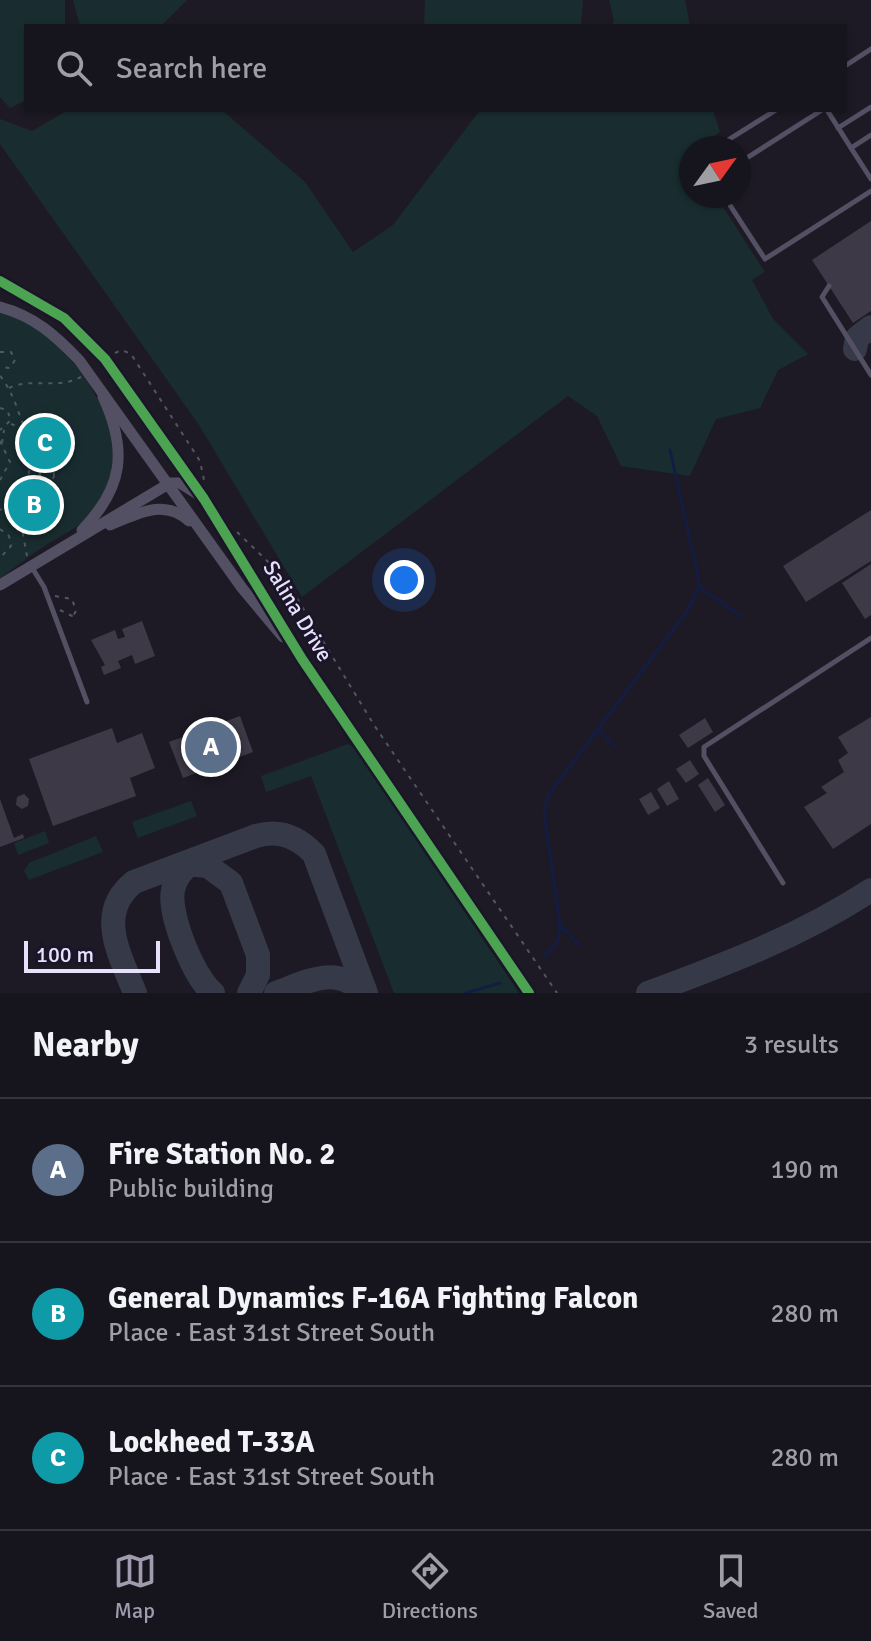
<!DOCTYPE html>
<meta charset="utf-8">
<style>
body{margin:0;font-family:Signika,sans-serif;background:#232129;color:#f1f3f6}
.compass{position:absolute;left:679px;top:136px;width:72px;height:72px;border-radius:50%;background:#16141c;box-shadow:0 2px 6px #0004;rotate:57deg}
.scale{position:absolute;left:24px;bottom:20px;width:136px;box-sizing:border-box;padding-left:8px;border:4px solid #e8e1fb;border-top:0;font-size:22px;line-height:28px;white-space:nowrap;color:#e8e1fb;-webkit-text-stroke:6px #1b152a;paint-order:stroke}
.you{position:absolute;left:404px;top:580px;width:28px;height:28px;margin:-20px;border:6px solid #fff;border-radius:50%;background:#1a73e8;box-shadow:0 0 0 12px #1a73e833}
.badge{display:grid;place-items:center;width:52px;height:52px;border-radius:50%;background:#a19bb0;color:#fff;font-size:26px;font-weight:700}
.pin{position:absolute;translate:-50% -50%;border:4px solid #fff;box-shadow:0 2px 8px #0006}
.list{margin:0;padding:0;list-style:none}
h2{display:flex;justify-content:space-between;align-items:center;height:104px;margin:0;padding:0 32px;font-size:34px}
h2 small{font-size:26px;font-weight:400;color:#9e9ea3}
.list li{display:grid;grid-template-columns:52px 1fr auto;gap:24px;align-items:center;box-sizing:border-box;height:144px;padding:0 32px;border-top:2px solid #35333b}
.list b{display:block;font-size:30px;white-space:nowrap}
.list p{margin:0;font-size:26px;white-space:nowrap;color:#9e9ea3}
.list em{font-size:26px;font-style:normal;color:#9e9ea3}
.icon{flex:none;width:44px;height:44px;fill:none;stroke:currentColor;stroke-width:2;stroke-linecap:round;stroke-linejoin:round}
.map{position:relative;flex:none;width:871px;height:993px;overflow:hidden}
.search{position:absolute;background:#16141c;box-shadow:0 2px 6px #0004;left:24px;right:24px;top:24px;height:88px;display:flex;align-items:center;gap:20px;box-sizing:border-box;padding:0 28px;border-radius:0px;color:#9e9ea3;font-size:30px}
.sheet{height:536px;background:#16141c}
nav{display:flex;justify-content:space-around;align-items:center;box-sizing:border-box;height:112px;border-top:2px solid #35333b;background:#16141c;font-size:22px;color:#9e9ea3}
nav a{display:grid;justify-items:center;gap:4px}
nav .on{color:#a19bb0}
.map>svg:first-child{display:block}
</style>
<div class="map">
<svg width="871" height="993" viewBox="0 0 871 993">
<rect width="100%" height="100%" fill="#1d1a25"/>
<!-- green -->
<g fill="#192d31">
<polygon points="0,0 65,0 65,26 26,26 26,100 10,108 0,97"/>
<polygon points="73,0 187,0 161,26 80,26"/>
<polygon points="425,0 583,0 581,26 424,26"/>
<polygon points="609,0 685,0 690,26 612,26 614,20"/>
<polygon points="68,110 222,110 305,182 353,252 393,225 480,110 713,110 720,132 688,153 691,196 716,196 765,272 752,280 773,319 808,354 778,370 760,408 716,419 690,476 621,466 597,416 568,396 302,597 199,425 0,144 0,119 32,131"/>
<path d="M0,310C69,332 150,442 95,510C81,527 58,537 40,549C26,558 14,569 0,578Z"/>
<polygon points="348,744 354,747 519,993 394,993 311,776 266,792 261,776"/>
<polygon points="191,801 197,816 138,838 132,822"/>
<polygon points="45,831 49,843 18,855 14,843"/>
<polygon points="96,836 103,852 29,880 24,871 29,863"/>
</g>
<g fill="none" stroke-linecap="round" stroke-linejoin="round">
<!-- stream -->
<g stroke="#131d43" stroke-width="3">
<polyline points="699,587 741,616"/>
<polyline points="598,730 615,746"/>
<polyline points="560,925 579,945"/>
<polyline points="545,956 558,941 560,925 544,812 549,794 688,610 699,587 698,575 670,450"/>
<polyline points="466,993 500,983"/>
</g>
<!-- taxiway -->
<g stroke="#363a48" stroke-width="24">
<polyline points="855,349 857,338 871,327"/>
<path d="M194,861C184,868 175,878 173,890C168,914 194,978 213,993"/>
<polyline points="184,864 208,866 231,883 258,955 258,975 249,993"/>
<path d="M135,993C120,955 95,913 134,882L256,836C279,829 298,837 314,854L366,993"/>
<path d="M276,993C306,982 337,964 363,993"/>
<path d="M648,993C726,964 801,936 871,890"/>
</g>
</g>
<!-- building -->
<g fill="#3d3946">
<polygon points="871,221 871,311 853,323 812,260"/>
<polygon points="871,510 871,561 806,602 783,566"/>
<polygon points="871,564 871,615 865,619 842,583"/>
<polygon points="142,621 155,656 135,664 132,655 118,661 121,668 104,675 101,667 105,665 91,640 115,630 118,639 125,637 122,629"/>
<polygon points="240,716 253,752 183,778 169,742"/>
<polygon points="871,717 871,824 833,849 804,807 827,793 821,787 844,772 838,760 848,753 838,737"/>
<polygon points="705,718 713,732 688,748 679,735"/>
<polygon points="112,728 117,743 142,733 155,768 130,778 136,796 53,826 29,759"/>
<polygon points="690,760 699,774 686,783 676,769"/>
<polygon points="708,778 725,805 715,812 698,785"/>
<polygon points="669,781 679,799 667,806 657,789"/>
<polygon points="651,792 660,808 648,815 639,799"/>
<polygon points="24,794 29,799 28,806 22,809 16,805 17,797"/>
<polygon points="0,799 14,838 23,834 24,838 0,847"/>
</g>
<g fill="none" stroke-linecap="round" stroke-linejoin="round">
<!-- path -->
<g stroke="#4f5665" stroke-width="2" stroke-dasharray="4 6" stroke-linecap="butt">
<polyline points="0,352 11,352 15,360 10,368 0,367"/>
<polyline points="115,353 122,350 131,354 200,461 204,480"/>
<path d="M0,376C10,388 15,402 20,416C33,451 39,489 0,510"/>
<path d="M9,388C32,377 57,390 81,377"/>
<polyline points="0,408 7,410 11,420 0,430"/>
<polyline points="11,424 24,429"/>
<circle cx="47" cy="444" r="10"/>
<polyline points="0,441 10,462 0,480"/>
<polyline points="2,443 4,430"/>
<circle cx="47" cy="475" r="7"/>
<circle cx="35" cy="505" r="11"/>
<polyline points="10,506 21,524 27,556"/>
<polyline points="0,529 9,536 11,546 0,558"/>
<polyline points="237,532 284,577 374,725 557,993"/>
<polyline points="55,596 72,599 76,611 73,616"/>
<polyline points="60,610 72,616 73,622"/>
</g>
<!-- lane -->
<g stroke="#535064" stroke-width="5">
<polyline points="845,66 871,49"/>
<polyline points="827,110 851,148 871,135"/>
<polyline points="838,128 871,107"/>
<polyline points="720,145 776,110"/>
<polyline points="851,148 871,179"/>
<polyline points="739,163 822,110"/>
<polyline points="724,196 765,259 871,191"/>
<polyline points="829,286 822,297 871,375"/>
<polyline points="31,566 44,587 87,702"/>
<polyline points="783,883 704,756 704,747 871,638"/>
</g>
<!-- street -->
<g stroke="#535064" stroke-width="11">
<polyline points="0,281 64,318 105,359 204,499 302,659 529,993"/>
<path d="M0,307C34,316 55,335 79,360L242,588L283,637"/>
<path d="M110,525C137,514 164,498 189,521"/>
<path d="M82,530C123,488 128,451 103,397"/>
<polyline points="0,585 170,483 180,483 196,493"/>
</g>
<defs>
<polyline id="cycleway" points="0,281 64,318 105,359 204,499 302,659 529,993"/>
</defs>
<!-- cycleway casing -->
<use href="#cycleway" stroke="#1b152a" stroke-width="15"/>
<!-- cycleway -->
<use href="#cycleway" stroke="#4ca352" stroke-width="10"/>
</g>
<g text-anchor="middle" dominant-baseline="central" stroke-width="6" stroke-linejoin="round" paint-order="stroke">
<!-- street labels -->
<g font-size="22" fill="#e8e1fb" stroke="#1b152a">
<text transform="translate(298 611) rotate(59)">Salina Drive</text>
</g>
</g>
</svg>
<svg class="compass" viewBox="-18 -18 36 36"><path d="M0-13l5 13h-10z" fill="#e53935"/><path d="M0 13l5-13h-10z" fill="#9e9ea3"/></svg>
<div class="scale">100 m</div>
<div class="you"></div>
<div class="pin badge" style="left:211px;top:747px;background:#5c6f8a">A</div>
<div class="pin badge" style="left:34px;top:505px;background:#0f9aa8">B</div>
<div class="pin badge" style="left:45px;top:443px;background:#0f9aa8">C</div>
<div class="search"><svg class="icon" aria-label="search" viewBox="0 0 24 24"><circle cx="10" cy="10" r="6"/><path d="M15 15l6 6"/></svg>Search here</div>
</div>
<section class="sheet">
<h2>Nearby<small>3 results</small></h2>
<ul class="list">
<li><span class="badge" style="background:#5c6f8a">A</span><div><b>Fire Station No. 2</b><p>Public building</p></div><em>190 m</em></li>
<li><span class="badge" style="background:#0f9aa8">B</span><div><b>General Dynamics F-16A Fighting Falcon</b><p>Place · East 31st Street South</p></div><em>280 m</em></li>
<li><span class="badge" style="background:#0f9aa8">C</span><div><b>Lockheed T-33A</b><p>Place · East 31st Street South</p></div><em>280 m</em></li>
</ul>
</section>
<nav>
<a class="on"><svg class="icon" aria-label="map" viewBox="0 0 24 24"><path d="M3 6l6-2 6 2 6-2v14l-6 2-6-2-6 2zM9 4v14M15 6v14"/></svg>Map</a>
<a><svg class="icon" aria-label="directions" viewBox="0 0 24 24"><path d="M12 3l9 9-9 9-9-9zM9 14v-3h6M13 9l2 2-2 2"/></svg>Directions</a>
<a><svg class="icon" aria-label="saved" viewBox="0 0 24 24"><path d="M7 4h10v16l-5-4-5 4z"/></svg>Saved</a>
</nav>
